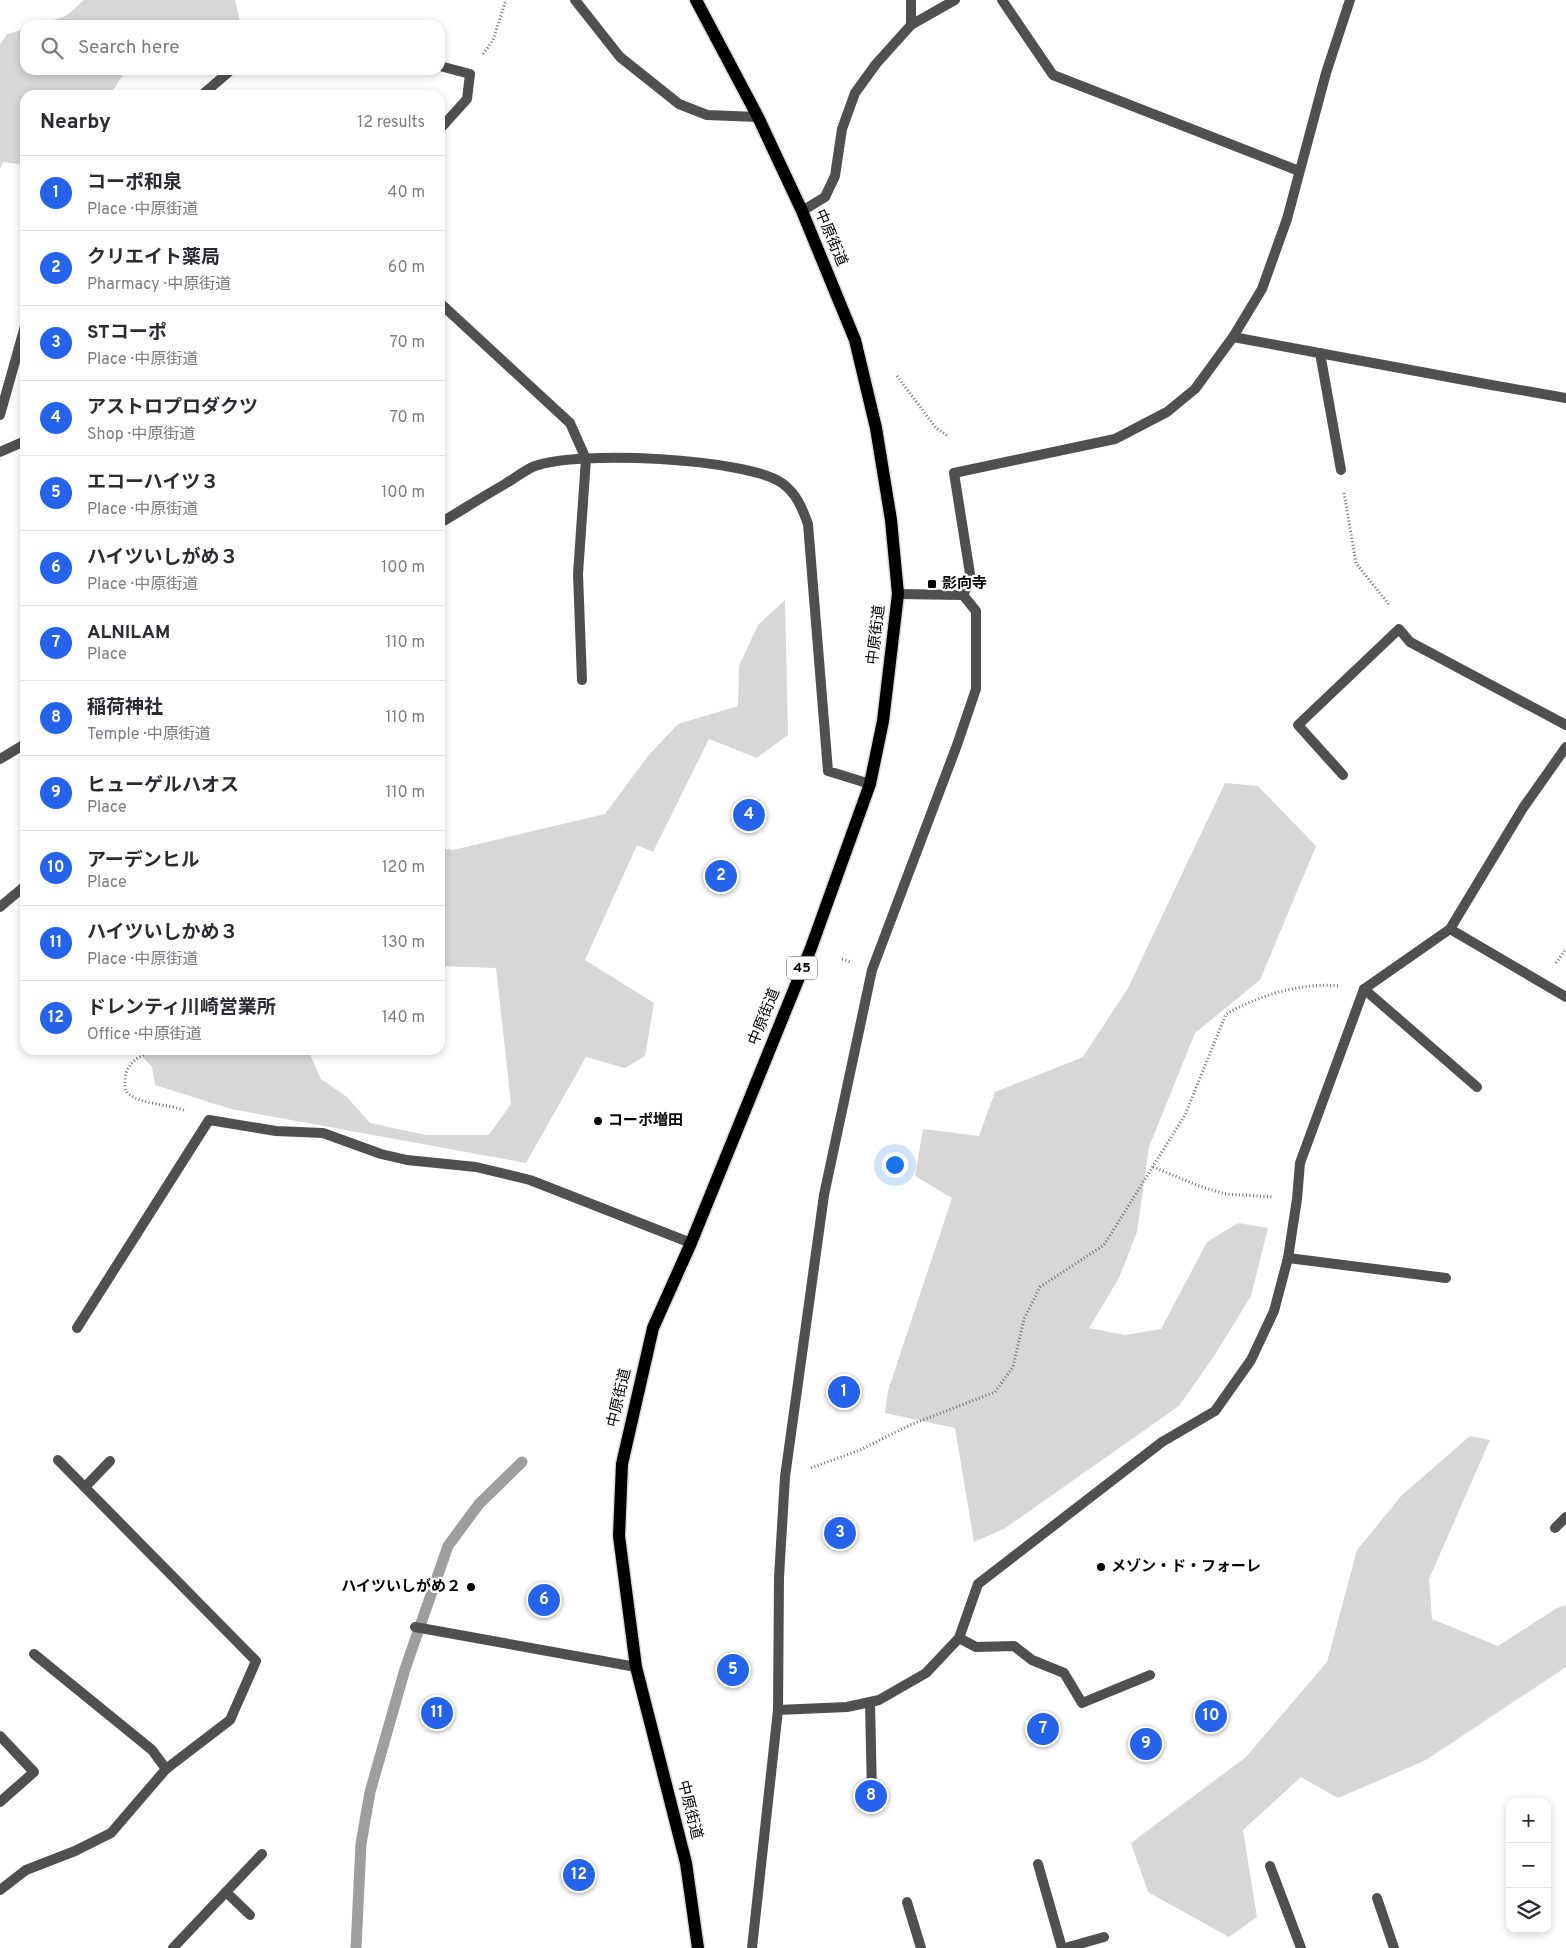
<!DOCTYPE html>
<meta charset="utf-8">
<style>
body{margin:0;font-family:Overpass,"Noto Sans JP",sans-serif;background:#f7f7f7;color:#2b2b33}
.controls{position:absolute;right:15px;bottom:15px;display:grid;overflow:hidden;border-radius:10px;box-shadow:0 2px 8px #0003}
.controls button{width:45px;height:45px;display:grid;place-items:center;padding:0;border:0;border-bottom:1px solid #e1e1e2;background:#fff;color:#2b2b33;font:25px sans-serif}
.you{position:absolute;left:894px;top:1164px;width:18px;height:18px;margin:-12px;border:4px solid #fff;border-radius:50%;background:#1a73e8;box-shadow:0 0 0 8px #1a73e833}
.badge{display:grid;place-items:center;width:32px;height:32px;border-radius:50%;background:#2563eb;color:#fff;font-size:16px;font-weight:700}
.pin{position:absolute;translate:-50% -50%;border:2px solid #fff;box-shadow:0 1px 5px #0006}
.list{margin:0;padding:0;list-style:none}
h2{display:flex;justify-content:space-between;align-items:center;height:65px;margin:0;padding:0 20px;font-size:21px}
h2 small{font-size:16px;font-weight:400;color:#7c7c81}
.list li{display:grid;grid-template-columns:32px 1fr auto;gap:15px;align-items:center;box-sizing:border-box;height:75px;padding:0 20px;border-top:1px solid #e1e1e2}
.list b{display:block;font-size:19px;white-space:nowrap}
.list p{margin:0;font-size:16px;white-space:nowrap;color:#7c7c81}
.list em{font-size:16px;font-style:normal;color:#7c7c81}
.icon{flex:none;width:28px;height:28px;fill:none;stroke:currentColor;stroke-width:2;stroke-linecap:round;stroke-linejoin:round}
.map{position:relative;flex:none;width:1566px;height:1948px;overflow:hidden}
.search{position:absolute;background:#fff;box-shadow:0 2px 8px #0003;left:20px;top:20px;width:425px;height:55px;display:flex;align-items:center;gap:12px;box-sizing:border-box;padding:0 18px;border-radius:15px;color:#7c7c81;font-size:19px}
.panel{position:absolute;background:#fff;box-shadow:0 2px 8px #0003;left:20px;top:90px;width:425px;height:965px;border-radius:15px}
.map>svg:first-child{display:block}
</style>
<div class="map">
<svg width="1566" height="1948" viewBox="0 0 1566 1948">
<rect width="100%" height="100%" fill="#fff"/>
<!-- green -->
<g fill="#d7d7d7">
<polygon points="84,0 235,0 241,25 37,25 66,16"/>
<polygon points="25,29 25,70 138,70 124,73 110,95 25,95 25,165 3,162 0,169 0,45 7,34"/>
<polygon points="785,600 788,735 757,758 709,739 653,852 637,845 585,960 654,1003 645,1056 625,1068 586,1057 526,1163 231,1109 155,1085 152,1067 136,1050 308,1050 321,1079 347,1097 370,1123 426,1135 489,1135 511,1104 496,968 440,966 440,848 453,850 605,814 648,756 678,724 738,706 739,666 758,625"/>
<polygon points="1225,783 1258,786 1316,846 1260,980 1195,1033 1149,1147 1137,1232 1119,1278 1089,1328 1125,1335 1161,1329 1207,1242 1238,1223 1268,1228 1251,1296 1214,1356 1179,1406 1004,1529 974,1542 955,1428 885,1413 888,1391 952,1198 915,1176 923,1129 979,1136 995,1092 1083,1057 1128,988"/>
<polygon points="1470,1436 1490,1440 1429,1579 1432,1619 1498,1646 1557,1608 1566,1605 1566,1667 1426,1760 1338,1798 1301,1777 1243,1830 1257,1917 1229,1937 1148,1892 1131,1843 1246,1757 1327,1662 1357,1550 1402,1495"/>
</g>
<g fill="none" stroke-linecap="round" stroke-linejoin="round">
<!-- stream -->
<polyline stroke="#9e9e9e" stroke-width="11" points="356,1948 361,1844 370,1792 405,1669 448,1546 479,1504 522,1462"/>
<defs>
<polyline id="primary" points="696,0 758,117 802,211 855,340 876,428 891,520 898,594 883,721 870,784 811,948 691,1243 653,1328 622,1464 619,1536 636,1667 686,1863 698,1948"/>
</defs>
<!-- primary casing -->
<use href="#primary" stroke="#dbdbdb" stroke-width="15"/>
<!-- path -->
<g stroke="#727272" stroke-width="3" stroke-dasharray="1 2.5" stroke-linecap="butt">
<polyline points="483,54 493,40 506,0"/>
<polyline points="897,376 936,428 948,436"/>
<polyline points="1344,493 1356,563 1390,606"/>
<polyline points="842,959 851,962"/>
<polyline points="1556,963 1566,949"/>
<path d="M153,1050C139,1057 126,1062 125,1080C125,1085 124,1091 129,1094C142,1105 170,1104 186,1111"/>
<polyline points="1153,1167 1199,1186 1225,1194 1274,1197"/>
<path d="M811,1468L860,1450L910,1425L995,1392L1013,1367L1024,1319L1040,1287L1104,1245L1185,1115L1226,1014C1258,996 1301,982 1339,986"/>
</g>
<!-- lane -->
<g stroke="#505050" stroke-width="10">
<polyline points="1002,0 1053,75 1299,171"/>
<polyline points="440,66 470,74 467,99 440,129"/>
<polyline points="202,95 231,70"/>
<polyline points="1233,337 1486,384 1566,398"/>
<polyline points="1320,353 1341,470"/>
<polyline points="0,415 25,326"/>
<polyline points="954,473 1115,439 1167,412 1195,389 1233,337 1262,289 1287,219 1326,73 1350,0"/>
<polyline points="582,680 578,574 586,459"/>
<polyline points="1343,775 1298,725 1399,629 1410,642 1566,725"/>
<polyline points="0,907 25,886"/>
<polyline points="1364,989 1477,1087"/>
<polyline points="1288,1258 1446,1278"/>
<polyline points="77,1328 209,1120 276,1131 323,1133 381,1154 407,1160 476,1167 530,1180 691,1243"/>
<polyline points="85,1487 110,1461"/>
<polyline points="1555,1528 1566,1517"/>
<polyline points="415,1627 636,1667"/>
<polyline points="959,1638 976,1647 1014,1646 1032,1660 1064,1673 1082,1703 1150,1675"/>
<polyline points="34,1654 152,1750 166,1769"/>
<polyline points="1038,1864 1062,1948"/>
<polyline points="1270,1866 1301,1948"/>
<polyline points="226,1892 250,1915"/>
<polyline points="1377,1898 1394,1948"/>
<polyline points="907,1902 921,1948"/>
<polyline points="1065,1948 1104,1937"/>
</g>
<!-- street -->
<g stroke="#505050" stroke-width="10">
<polyline points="575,0 620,57 679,104 707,115 758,117"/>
<polyline points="911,25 911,0"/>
<polyline points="802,211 825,197 835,176 842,129 855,93 876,64 911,25 955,0"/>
<polyline points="440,303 570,423 586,459"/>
<polyline points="0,452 25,441"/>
<path d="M440,523C462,510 484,496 505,484C515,478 525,470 535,466C576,450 746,458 782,483C797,494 802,508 808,524L828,771L870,784"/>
<polyline points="898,594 963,595"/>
<polyline points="0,759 25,744"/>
<polyline points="1450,929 1566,997"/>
<polyline points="870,1702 872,1795"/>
<polyline points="778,1710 847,1707 870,1702 879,1700 926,1673 959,1638 978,1584 1162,1442 1215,1411 1251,1360 1274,1311 1288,1258 1297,1199 1300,1163 1364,989 1450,929 1523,808 1566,747"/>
<polyline points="0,1736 34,1772 0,1802"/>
<polyline points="0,1890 26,1870 75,1851 111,1833 166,1769 230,1720 256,1661 58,1460"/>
<polyline points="173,1948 262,1854"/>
<polyline points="752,1948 778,1710 779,1577 785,1477 824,1195 872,970 957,745 976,689 976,611 963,595 971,580 954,473"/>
</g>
<!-- primary -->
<use href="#primary" stroke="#000" stroke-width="12"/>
</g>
<!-- markers -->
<g fill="#000" stroke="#fff" stroke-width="2">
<rect x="927" y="579" width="10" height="10" rx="2.5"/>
<circle cx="598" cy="1121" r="5"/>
<circle cx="1101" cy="1567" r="5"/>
<circle cx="471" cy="1587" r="5"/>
</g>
<g text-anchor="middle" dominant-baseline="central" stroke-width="4.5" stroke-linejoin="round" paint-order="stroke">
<!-- shield labels -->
<rect fill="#fff" stroke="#4c4c4c" stroke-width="1" x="787" y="956.5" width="30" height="23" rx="4"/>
<g font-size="14" font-weight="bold" fill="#000">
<text x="802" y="968">45</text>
</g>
<!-- street labels -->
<g font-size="15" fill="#000" stroke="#fff">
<text transform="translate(830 238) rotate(67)">中原街道</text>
<text transform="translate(877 635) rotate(-83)">中原街道</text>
<text transform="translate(765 1017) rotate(-68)">中原街道</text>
<text transform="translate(620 1398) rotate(-77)">中原街道</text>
<text transform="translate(689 1810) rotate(76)">中原街道</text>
</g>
<!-- poi labels -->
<g font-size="15" font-weight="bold" fill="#000" stroke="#fff" text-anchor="start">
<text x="942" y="584">影向寺</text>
<text x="608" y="1121">コーポ増田</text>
<text x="1111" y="1567">メゾン・ド・フォーレ</text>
<text x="461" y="1587" text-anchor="end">ハイツいしがめ２</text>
</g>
</g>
</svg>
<div class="controls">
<button>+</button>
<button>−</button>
<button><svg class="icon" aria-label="layers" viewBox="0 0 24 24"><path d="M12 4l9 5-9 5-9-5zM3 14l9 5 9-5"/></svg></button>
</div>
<div class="you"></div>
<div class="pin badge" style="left:844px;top:1392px">1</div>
<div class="pin badge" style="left:721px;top:876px">2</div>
<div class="pin badge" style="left:840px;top:1533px">3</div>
<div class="pin badge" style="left:749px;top:815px">4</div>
<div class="pin badge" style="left:733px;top:1670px">5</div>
<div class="pin badge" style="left:544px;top:1600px">6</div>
<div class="pin badge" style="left:1043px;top:1729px">7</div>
<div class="pin badge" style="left:871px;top:1796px">8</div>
<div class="pin badge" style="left:1146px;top:1744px">9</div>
<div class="pin badge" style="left:1211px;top:1716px">10</div>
<div class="pin badge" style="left:437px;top:1713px">11</div>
<div class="pin badge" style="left:579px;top:1875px">12</div>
<div class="search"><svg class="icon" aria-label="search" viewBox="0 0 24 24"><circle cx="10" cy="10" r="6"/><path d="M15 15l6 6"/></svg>Search here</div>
<section class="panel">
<h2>Nearby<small>12 results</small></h2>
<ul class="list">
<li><span class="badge">1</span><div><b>コーポ和泉</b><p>Place · 中原街道</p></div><em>40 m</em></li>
<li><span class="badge">2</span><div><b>クリエイト薬局</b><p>Pharmacy · 中原街道</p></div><em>60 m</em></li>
<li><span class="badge">3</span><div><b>STコーポ</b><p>Place · 中原街道</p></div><em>70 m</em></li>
<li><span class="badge">4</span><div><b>アストロプロダクツ</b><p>Shop · 中原街道</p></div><em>70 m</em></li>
<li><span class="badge">5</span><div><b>エコーハイツ３</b><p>Place · 中原街道</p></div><em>100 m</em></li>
<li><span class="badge">6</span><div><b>ハイツいしがめ３</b><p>Place · 中原街道</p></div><em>100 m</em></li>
<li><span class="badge">7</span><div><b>ALNILAM</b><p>Place</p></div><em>110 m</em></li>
<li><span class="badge">8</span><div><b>稲荷神社</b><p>Temple · 中原街道</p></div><em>110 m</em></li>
<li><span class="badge">9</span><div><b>ヒューゲルハオス</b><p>Place</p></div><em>110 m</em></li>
<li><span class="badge">10</span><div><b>アーデンヒル</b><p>Place</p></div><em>120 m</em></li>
<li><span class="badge">11</span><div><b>ハイツいしかめ３</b><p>Place · 中原街道</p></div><em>130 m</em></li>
<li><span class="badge">12</span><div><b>ドレンティ川崎営業所</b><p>Office · 中原街道</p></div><em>140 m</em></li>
</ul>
</section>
</div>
